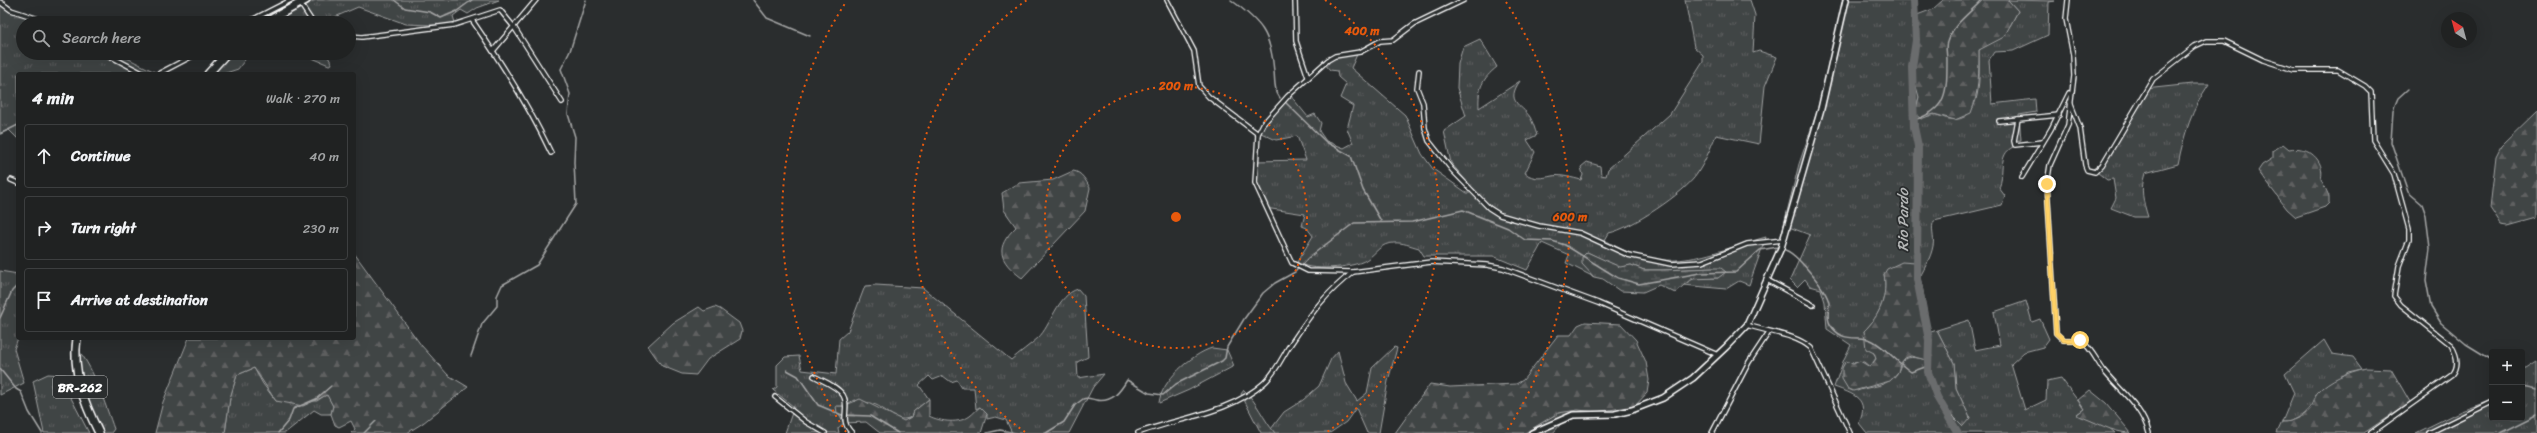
<!DOCTYPE html>
<meta charset="utf-8">
<style>
body{margin:0;font-family:Sriracha,sans-serif;background:#282a2a;color:#f1f3f6}
.controls{position:absolute;right:12px;bottom:12px;display:grid;overflow:hidden;border-radius:4px;box-shadow:0 4px 16px #0002}
.controls button{width:36px;height:36px;display:grid;place-items:center;padding:0;border:0;border-bottom:1px solid #3d3f40;background:#202222;color:#f1f3f6;font:20px sans-serif}
.compass{position:absolute;left:2441px;top:12px;width:36px;height:36px;border-radius:50%;background:#202222;box-shadow:0 4px 16px #0002;rotate:324deg}
.stop{position:absolute;width:12px;height:12px;margin:-9px;border:3px solid #ffd166;border-radius:50%;background:#fff}
.stop.end{background:#ffd166;border-color:#fff;box-shadow:0 1px 4px #0008}
.list{margin:0;padding:0;list-style:none}
h2{display:flex;justify-content:space-between;align-items:center;height:52px;margin:0;padding:0 16px;font-size:17px}
h2 small{font-size:13px;font-weight:400;color:#a2a4a5}
.list li{display:grid;grid-template-columns:26px 1fr auto;gap:12px;align-items:center;box-sizing:border-box;height:64px;margin:0 8px 8px;padding:0 8px;border:1px solid #3d3f40;border-radius:4px}
.list b{display:block;font-size:15px;white-space:nowrap}
.list em{font-size:13px;font-style:normal;color:#a2a4a5}
.icon{flex:none;width:22px;height:22px;fill:none;stroke:currentColor;stroke-width:2;stroke-linecap:round;stroke-linejoin:round}
.map{position:relative;flex:none;width:2537px;height:433px;overflow:hidden}
.search{position:absolute;background:#202222;box-shadow:0 4px 16px #0002;left:16px;top:16px;width:340px;height:44px;display:flex;align-items:center;gap:10px;box-sizing:border-box;padding:0 14px;border-radius:22px;color:#a2a4a5;font-size:15px}
.panel{position:absolute;background:#202222;box-shadow:0 4px 16px #0002;left:16px;top:72px;width:340px;height:268px;border-radius:4px}
.map>svg:first-child{display:block}
</style>
<div class="map">
<svg width="2537" height="433" viewBox="0 0 2537 433">
<defs>
<pattern id="grass-tufts" width="24" height="20" patternUnits="userSpaceOnUse"><rect width="24" height="20" fill="#414445"/><path d="M3 7l-1-3M5 7V3M7 7l1-3M15 17l-1-3M17 17v-4M19 17l1-3" fill="none" stroke="#5e6061"/></pattern>
<pattern id="forest-firs" width="22" height="20" patternUnits="userSpaceOnUse"><rect width="22" height="20" fill="#414445"/><path d="M5 1l3.5 6h-7zM16 11l3.5 6h-7z" fill="#5e6061"/></pattern>
<pattern id="wetland-marsh" width="20" height="14" patternUnits="userSpaceOnUse"><rect width="20" height="14" fill="#414445"/><path d="M1 5h8M5 5V1M11 12h8M15 12V8" fill="none" stroke="#5e6061"/></pattern>
</defs>
<rect width="100%" height="100%" fill="#2a2d2e"/>
<filter id="ink" filterUnits="userSpaceOnUse"><feTurbulence type="fractalNoise" baseFrequency=".025" numOctaves="2"/><feDisplacementMap in="SourceGraphic" scale="8" xChannelSelector="R" yChannelSelector="G"/><feConvolveMatrix kernelMatrix="1 2 1 2 8 2 1 2 1" color-interpolation-filters="sRGB"/></filter>
<g filter="url(#ink)">
<!-- grass -->
<g fill="url(#grass-tufts)" stroke="#a0a2a2">
<polygon points="0,0 16,10 57,23 23,23 23,53 117,53 159,74 18,74 18,139 9,130 0,133"/>
<polygon points="316,0 499,0 477,8 468,14 461,10 453,16 456,26 406,24 358,7 321,23 263,23"/>
<path d="M1685,0H1750L1755,15L1753,53L1759,51L1777,57L1765,86L1759,144L1716,135C1710,149 1705,162 1697,174C1685,193 1630,229 1609,233L1605,240C1666,278 1704,254 1766,237L1749,285L1739,281L1726,289L1683,285L1695,278H1718L1715,268L1662,270H1644L1631,265L1620,268L1587,252L1589,271L1594,277L1566,263L1569,255L1542,243L1527,270L1493,256H1424L1419,248C1411,246 1402,242 1394,243C1380,243 1377,253 1366,260C1353,268 1309,272 1297,262L1313,236L1307,228L1302,226L1305,214L1265,208L1256,182L1255,161L1306,160L1297,136L1276,140L1261,133L1255,134L1254,131L1261,128L1290,95L1308,117L1315,114L1321,123L1319,131L1326,141L1344,148L1353,143L1347,129L1353,106L1340,98L1346,84L1338,77L1337,71L1330,70L1323,62L1335,54L1359,50L1351,68L1405,115L1422,154L1433,169L1467,193H1470L1473,189L1451,163L1444,131L1466,116L1457,88L1458,64L1463,47L1480,39L1497,67C1482,79 1478,88 1479,108L1520,81C1505,102 1521,104 1530,117C1533,122 1535,130 1537,135L1527,140L1535,152L1525,173C1534,180 1542,178 1552,176C1558,174 1574,178 1581,180L1583,175L1581,167L1587,162L1600,166L1601,175L1606,176L1608,169L1670,114L1703,62V55L1694,47Z"/>
<path d="M1844,0H1917L1914,35L1919,97L1916,108L1929,116C1936,112 1942,118 1949,119C1984,125 1979,72 1979,50L2010,26L2018,11L2008,0L2055,1L2049,2L2048,35L2013,51L1994,52L1989,60L1992,104L2035,99L2036,112L2019,115L2021,140L2013,141V147C1997,155 2005,174 1999,188L2005,196L2002,205L1934,221C1930,228 1935,238 1933,246C1931,257 1925,267 1920,277L1915,263L1884,274C1888,295 1880,316 1864,331L1876,358L1870,367L1864,362L1851,363L1857,391C1867,387 1879,387 1887,382C1909,372 1890,350 1927,360L1941,399L1956,420L1970,418L1956,388L1954,363L1937,330L1969,320L1975,350L2000,345L1994,312L2026,301L2032,322L2040,319L2049,339L2043,347L2024,352L2011,364L2025,410L2046,400L2047,381L2061,378L2084,409L2077,414L2107,426L2115,433H1867L1859,423C1870,399 1854,394 1834,387L1844,359L1851,345L1827,329L1825,302L1821,289L1810,286L1805,279L1797,287L1790,280L1810,235L1789,227L1781,236L1799,164L1819,106Z"/>
<polygon points="221,53 250,53 238,69 223,74 203,74"/>
<polygon points="300,53 326,53 332,64 329,65"/>
<path d="M2192,84H2209C2192,109 2184,134 2178,164L2145,173C2140,190 2143,201 2148,217H2134L2111,208L2116,198L2113,179L2107,180L2093,169L2103,161L2145,89Z"/>
<polygon points="0,271 18,274 18,338 14,349 24,383 0,395"/>
<path d="M876,285L923,288L1011,360C1020,352 1029,346 1038,338C1051,326 1057,295 1078,289L1084,296L1088,357L1077,362L1078,378L1104,374L1093,387L1069,433H1012L1006,420L996,417L987,419V414L980,407L976,409L974,388H962L957,380L951,382L943,376L933,380L929,376L919,385L929,399L913,412L911,417C897,424 889,411 876,405C870,402 861,402 854,400L844,406L840,415L844,423L838,428L839,433H785L794,407L773,390L777,387V365L785,357L799,356L802,370L836,374L839,339L848,331L865,286Z"/>
<path d="M2324,340L2332,354L2353,357L2362,369L2348,372L2314,398C2311,411 2295,423 2282,422L2294,393L2285,374Z"/>
<path d="M74,346C92,361 106,407 114,429L111,433H99L78,393Z"/>
<polygon points="1394,347 1397,348 1388,381 1379,433 1367,433 1356,408 1346,422 1330,433 1275,433 1271,429 1284,412 1303,400 1319,386 1331,359 1338,351 1346,383 1357,401 1367,393 1372,368"/>
<path d="M1212,348L1227,350L1234,366L1189,390L1159,403C1161,381 1192,354 1212,348Z"/>
<polygon points="2537,361 2537,433 2416,433 2461,411 2492,400 2492,418 2522,418 2522,368 2526,368"/>
<polygon points="254,368 263,384 276,401 317,401 327,394 333,406 331,414 321,414 314,410 285,433 225,433 230,398 237,375"/>
<polygon points="48,374 66,375 70,396 89,433 44,433 33,381"/>
<polygon points="1573,410 1553,433 1525,433 1558,413"/>
</g>
<!-- forest -->
<g fill="url(#forest-firs)" stroke="#a0a2a2">
<path d="M1943,0H2008L2018,11L2004,37L1979,50C1979,71 1979,93 1971,113L1955,120L1934,114L1921,119L1915,114L1919,97L1912,72L1916,55L1914,34L1917,15L1933,9Z"/>
<polygon points="2537,111 2537,218 2508,226 2501,225 2490,208 2496,156 2501,146"/>
<path d="M2283,144L2289,149C2307,145 2326,160 2321,179L2329,196V203L2325,207L2296,217L2287,209L2258,171L2262,165L2273,158V151Z"/>
<path d="M1073,171C1082,172 1086,181 1090,188L1085,211L1022,278C999,261 994,248 1016,227L1004,210L1002,193L1019,183L1053,180Z"/>
<polygon points="354,253 421,345 448,375 468,387 423,423 407,433 351,433 355,429 351,421 339,427 335,425 331,414 333,406 327,395 303,406 276,401 254,368 237,375 230,398 225,433 155,433 163,402 189,338 354,338"/>
<path d="M1902,262L1915,263C1924,286 1927,310 1925,334L1937,330L1954,363L1956,388L1970,418L1963,426L1951,414L1941,399L1926,360L1911,356L1905,358L1900,364L1898,372L1890,381L1853,391L1848,389L1842,379V368L1846,361L1853,364L1860,361L1870,367L1876,359L1874,353L1866,349L1864,331C1880,316 1888,295 1884,274L1887,269Z"/>
<polygon points="699,307 704,311 715,307 720,309 739,323 742,331 740,339 708,359 696,375 682,374 662,366 648,346 673,323"/>
<polygon points="1585,322 1621,324 1636,340 1646,362 1649,380 1647,393 1635,406 1596,412 1578,410 1558,413 1525,433 1395,433 1430,384 1450,387 1516,384 1523,380 1558,335 1571,335 1578,325"/>
<path d="M2366,368L2391,369L2410,402L2364,433H2277L2282,422C2292,423 2308,415 2313,405C2315,401 2314,397 2317,393C2329,379 2349,372 2366,368Z"/>
<path d="M1244,390C1257,402 1263,419 1275,433H1261L1241,394Z"/>
<path d="M2090,390L2106,403L2131,433C2112,433 2095,421 2076,415L2084,409L2078,400Z"/>
<path d="M860,399L904,421L911,417L913,412L929,399V416C941,422 959,424 970,416C974,413 976,410 980,407L987,414L981,433H880L866,422L844,423L840,415L837,413L836,406H844Z"/>
</g>
<!-- wetland -->
<polygon fill="url(#wetland-marsh)" stroke="#a0a2a2" points="1587,252 1620,267 1631,265 1644,270 1662,270 1715,268 1721,268 1726,272 1718,278 1691,279 1675,293 1659,285 1643,292 1620,291 1603,279 1594,277 1582,264 1582,257"/>
<g fill="none" stroke-linecap="round" stroke-linejoin="round">
<!-- stream -->
<g stroke="#a6a7a7" stroke-width="1.5">
<polyline points="394,0 405,8 430,12 441,18 457,11 472,0"/>
<polyline points="753,0 767,18 810,36"/>
<path d="M1231,0C1261,22 1271,33 1274,71C1275,81 1274,90 1280,98"/>
<polyline points="2408,89 2398,98 2393,110 2391,142 2408,192 2422,204 2426,215 2430,248 2426,280 2431,307 2441,323 2466,344 2492,360"/>
<polyline points="1284,101 1326,142 1351,156 1363,190 1381,221"/>
<path d="M1914,120C1947,110 1947,92 1947,60C1947,54 1945,47 1947,42C1953,24 1970,13 1982,0"/>
<polyline points="0,134 18,125"/>
<path d="M1785,250C1796,253 1827,290 1829,303C1829,310 1826,318 1830,324C1843,346 1860,333 1873,341C1887,349 1898,363 1911,372L1928,366"/>
<polyline points="0,318 12,291 18,285"/>
<polyline points="471,356 482,324 497,306 497,296 502,285 537,265 576,204 574,162 575,137 568,114 570,94 561,69 570,51 586,0"/>
<polyline points="0,369 16,389 21,392 29,412 42,433"/>
<polyline points="787,370 798,376 818,405 842,415 870,416 898,433"/>
<polyline points="2522,387 2537,390"/>
<polyline points="278,433 289,420 293,409 316,399 331,386"/>
<polyline points="364,433 376,421"/>
<polyline points="987,433 1000,430 1016,433"/>
<path d="M1046,433L1064,422L1075,405L1083,399C1088,397 1091,399 1096,400C1112,403 1120,392 1127,380L1149,393L1163,395L1176,384L1222,361L1225,358L1227,347L1244,319L1263,293L1275,283L1295,272L1308,258L1354,223L1412,222L1463,210L1508,228L1525,240L1552,241L1565,245L1618,278L1639,284L1700,273L1736,272L1760,250L1778,247"/>
<polyline points="2501,433 2537,415"/>
</g>
<!-- river -->
<polyline stroke="#6a6c6d" stroke-width="8" points="1914,0 1916,40 1912,67 1914,127 1918,146 1917,279 1929,340 1928,372 1937,397 1958,433"/>
<defs>
<g id="street">
<polyline points="1167,0 1194,51 1199,86 1209,97 1258,134"/>
<polyline points="1295,0 1296,41 1308,77"/>
<polyline points="1464,0 1414,24 1393,40 1380,41 1360,52 1335,56 1328,60 1288,96 1263,124 1258,134 1255,183 1292,263 1308,271 1353,272 1431,262 1487,265 1503,268 1598,303 1718,355"/>
<path d="M2068,0L2066,19L2073,55L2074,76L2068,125L2050,165L2047,184L2056,333L2063,340H2081C2092,349 2096,360 2104,371C2121,392 2142,406 2149,433"/>
<polyline points="0,2 11,10 51,23"/>
<polyline points="300,3 313,23"/>
<path d="M472,20C501,62 529,106 551,153"/>
<polyline points="246,23 291,0"/>
<polyline points="349,36 362,37 454,25 500,10 514,27 562,102"/>
<polyline points="493,51 536,0"/>
<polyline points="104,53 144,74"/>
<polyline points="1419,71 1417,88 1423,103 1425,128 1429,141 1452,170 1489,208 1500,215 1539,226 1580,233 1628,255 1671,264 1702,262 1747,244 1783,240"/>
<polyline points="158,74 198,53"/>
<path d="M2070,102L2080,128L2085,165L2087,170L2095,172L2102,165L2153,79L2195,46L2206,41H2224L2263,60L2294,70H2338L2365,86L2371,92L2373,140L2394,174L2409,229V240L2399,266L2394,296L2401,305L2451,345C2457,355 2460,366 2452,375L2371,433"/>
<polyline points="2018,119 2014,141 2015,145 2042,142"/>
<polyline points="1999,121 2059,115"/>
<polyline points="2022,177 2051,129 2069,93"/>
<polyline points="11,180 18,183"/>
<polyline points="1767,280 1813,305"/>
<path d="M1747,325C1767,332 1795,334 1811,348L1850,433"/>
<path d="M814,376C823,381 837,386 843,395C851,408 838,420 852,433"/>
<polyline points="775,397 806,422 825,433"/>
<path d="M1138,433C1178,418 1231,413 1264,383C1275,373 1281,360 1288,348C1310,316 1322,296 1353,272"/>
<polyline points="1712,433 1749,362 1769,332"/>
<polyline points="2429,433 2492,402"/>
</g>
<polyline id="secondary" points="1532,433 1573,415 1615,414 1632,410 1663,398 1693,378 1726,347 1747,325 1781,248 1821,109 1846,0"/>
<g id="highway">
<polyline points="264,23 306,0"/>
<polyline points="208,74 227,53"/>
<path d="M77,338C72,372 84,403 99,433"/>
</g>
</defs>
<!-- street casing -->
<use href="#street" stroke="#fff" stroke-width="6"/>
<!-- secondary casing -->
<use href="#secondary" stroke="#fff" stroke-width="8"/>
<!-- highway casing -->
<use href="#highway" stroke="#fff" stroke-width="10"/>
<!-- street -->
<use href="#street" stroke="#2a2d2e" stroke-width="3.5"/>
<!-- secondary -->
<use href="#secondary" stroke="#2a2d2e" stroke-width="5"/>
<!-- highway -->
<use href="#highway" stroke="#2a2d2e" stroke-width="7"/>
</g>
</g>
<g fill="none" stroke-linecap="round" stroke-linejoin="round" filter="url(#ink)">
<!-- route -->
<polyline stroke="#ffd166" stroke-width="5" points="2047,184 2056,333 2064,340 2080,340"/>
</g>
<!-- distance rings -->
<g fill="none" stroke="#e8590c" stroke-width="2" stroke-dasharray="2 4">
<circle cx="1176" cy="217" r="131"/>
<path d="M1025 432A263 263 0 0 1 1027 0M1325 0A263 263 0 0 1 1327 432"/>
<path d="M846 432A394 394 0 0 1 846 2M1506 2A394 394 0 0 1 1506 432"/>
</g>
<g text-anchor="middle" dominant-baseline="central" stroke-width="3.5" stroke-linejoin="round" paint-order="stroke">
<!-- shield labels -->
<rect fill="#2a2d2e" stroke="#bfc0c0" stroke-width="1" x="53" y="376" width="54" height="22" rx="3"/>
<g font-size="13" font-weight="bold" fill="#fff">
<text x="80" y="387">BR-262</text>
</g>
<!-- water labels -->
<g font-size="15" font-style="italic" fill="#b4b6b6" stroke="#2a2d2e">
<text transform="translate(1903 220) rotate(-90)">Rio Pardo</text>
</g>
</g>
<circle cx="1176" cy="217" r="6" fill="#e8590c" stroke="#2a2d2e" stroke-width="2"/>
<g font-size="12" text-anchor="middle" font-weight="bold" fill="#e8590c" stroke="#2a2d2e" stroke-width="3.5" stroke-linejoin="round" paint-order="stroke">
<text x="1362" y="35">400 m</text>
<text x="1176" y="90">200 m</text>
<text x="1570" y="221">600 m</text>
</g>
</svg>
<div class="controls">
<button>+</button>
<button>−</button>
</div>
<svg class="compass" viewBox="-18 -18 36 36"><path d="M0-13l5 13h-10z" fill="#e53935"/><path d="M0 13l5-13h-10z" fill="#a2a4a5"/></svg>
<div class="stop" style="left:2080px;top:340px"></div>
<div class="stop end" style="left:2047px;top:184px"></div>
<div class="search"><svg class="icon" aria-label="search" viewBox="0 0 24 24"><circle cx="10" cy="10" r="6"/><path d="M15 15l6 6"/></svg>Search here</div>
<section class="panel">
<h2>4 min<small>Walk · 270 m</small></h2>
<ul class="list">
<li><svg class="icon" aria-label="ahead" viewBox="0 0 24 24"><path d="M12 20V5M6 11l6-6 6 6"/></svg><div><b>Continue</b></div><em>40 m</em></li>
<li><svg class="icon" aria-label="right" viewBox="0 0 24 24"><path d="M7 20v-9h11M14 6l5 5-5 5"/></svg><div><b>Turn right</b></div><em>230 m</em></li>
<li><svg class="icon" aria-label="arrive" viewBox="0 0 24 24"><path d="M6 21V4h12l-3 4 3 4H6"/></svg><div><b>Arrive at destination</b></div></li>
</ul>
</section>
</div>
